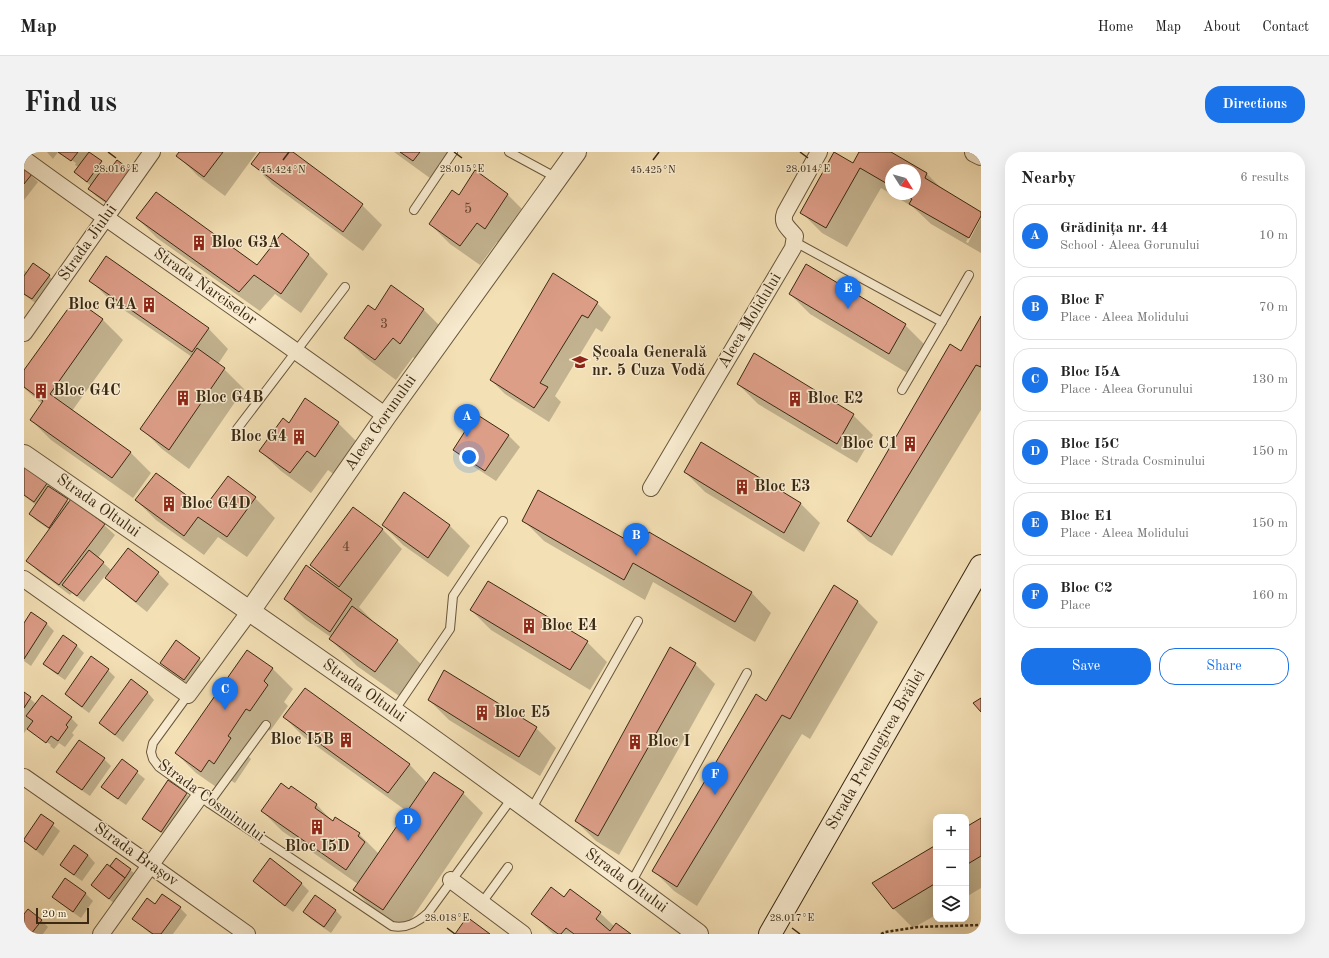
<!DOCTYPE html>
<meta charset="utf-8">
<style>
body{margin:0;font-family:"Old Standard TT",serif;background:#f2f2f2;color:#222}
.controls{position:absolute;right:12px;bottom:12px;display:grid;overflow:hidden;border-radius:8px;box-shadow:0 4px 16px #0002}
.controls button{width:36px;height:36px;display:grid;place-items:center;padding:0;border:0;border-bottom:1px solid #e0e0e0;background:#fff;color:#222;font:20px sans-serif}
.compass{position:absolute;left:861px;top:12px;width:36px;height:36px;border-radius:50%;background:#fff;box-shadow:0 4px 16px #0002;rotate:127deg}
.scale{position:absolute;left:12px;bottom:10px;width:53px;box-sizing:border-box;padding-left:4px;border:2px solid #3b2913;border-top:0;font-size:11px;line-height:14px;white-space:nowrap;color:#3b2913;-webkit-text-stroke:3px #f8ebcf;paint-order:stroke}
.you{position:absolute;left:445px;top:305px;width:14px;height:14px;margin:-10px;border:3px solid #fff;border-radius:50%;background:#1a73e8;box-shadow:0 0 0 6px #1a73e833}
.badge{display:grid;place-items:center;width:26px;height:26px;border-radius:50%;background:#1a73e8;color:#fff;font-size:13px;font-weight:700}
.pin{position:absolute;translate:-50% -33px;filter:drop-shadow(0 1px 2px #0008)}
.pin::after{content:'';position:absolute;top:21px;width:14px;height:12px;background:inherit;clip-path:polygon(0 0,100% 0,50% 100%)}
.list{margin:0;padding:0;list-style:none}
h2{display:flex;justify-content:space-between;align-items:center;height:52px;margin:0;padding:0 16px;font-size:17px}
h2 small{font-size:13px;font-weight:400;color:#767676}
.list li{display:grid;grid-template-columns:26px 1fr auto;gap:12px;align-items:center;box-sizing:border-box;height:64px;margin:0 8px 8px;padding:0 8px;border:1px solid #e0e0e0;border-radius:16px}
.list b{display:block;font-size:15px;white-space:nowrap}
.list p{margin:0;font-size:13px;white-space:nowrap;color:#767676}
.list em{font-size:13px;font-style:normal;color:#767676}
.actions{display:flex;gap:8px;padding:12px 16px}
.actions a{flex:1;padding:9px 0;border:1px solid #1a73e8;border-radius:16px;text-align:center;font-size:14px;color:#1a73e8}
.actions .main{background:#1a73e8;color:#fff}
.icon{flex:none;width:22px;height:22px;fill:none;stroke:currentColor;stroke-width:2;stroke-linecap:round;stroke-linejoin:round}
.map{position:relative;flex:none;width:957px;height:782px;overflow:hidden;border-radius:16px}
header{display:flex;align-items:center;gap:24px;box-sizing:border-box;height:56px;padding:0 20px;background:#fff;border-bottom:1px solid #e0e0e0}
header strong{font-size:19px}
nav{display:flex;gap:22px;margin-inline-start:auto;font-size:14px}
.intro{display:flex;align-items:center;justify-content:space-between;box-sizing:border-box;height:96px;padding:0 24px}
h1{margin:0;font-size:28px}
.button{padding:10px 18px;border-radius:16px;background:#1a73e8;color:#fff;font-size:14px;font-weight:700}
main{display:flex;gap:24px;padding:0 24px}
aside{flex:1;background:#fff;border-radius:16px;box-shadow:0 4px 16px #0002}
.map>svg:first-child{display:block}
</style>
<header>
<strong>Map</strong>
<nav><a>Home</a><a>Map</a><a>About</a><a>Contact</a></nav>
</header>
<div class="intro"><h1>Find us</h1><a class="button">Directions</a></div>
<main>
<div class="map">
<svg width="957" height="782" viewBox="0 0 957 782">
<rect width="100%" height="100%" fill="#f4e0b5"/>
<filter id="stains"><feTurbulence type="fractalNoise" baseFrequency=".005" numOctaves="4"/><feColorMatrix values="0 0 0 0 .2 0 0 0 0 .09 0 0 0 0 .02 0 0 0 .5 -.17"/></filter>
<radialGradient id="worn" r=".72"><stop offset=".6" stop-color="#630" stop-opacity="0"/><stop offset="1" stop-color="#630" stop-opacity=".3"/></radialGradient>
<!-- shadow -->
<g fill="#0003" fill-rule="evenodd">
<polygon points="23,0 34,0 29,7"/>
<polygon points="34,0 66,0 65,1 84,17 82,20 91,58 72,44 65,37 67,34 51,20 55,15 51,13 52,11 37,1 37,3"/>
<polygon points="157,0 233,0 201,44 174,24 154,4"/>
<polygon points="237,0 267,0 338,53 358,73 339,99 248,32 228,12"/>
<polygon points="370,0 426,0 410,29"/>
<path d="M836,0H865L902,21L920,39L957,62V101L907,72L889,55L867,42H891V18H867V42L857,36L823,95L798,81L778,61L829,12ZM955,66H957L944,91L942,90Z"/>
<polygon points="0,17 14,30 0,48"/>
<polygon points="451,20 484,43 504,63 481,96 473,90 456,113 426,92 406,72 435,45"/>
<polygon points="113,66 233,114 284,102 304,122 277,161 251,142 236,159 133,86"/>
<polygon points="0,118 3,121 25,124 32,131 16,154 0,143"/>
<polygon points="67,129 184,176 204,197 194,212 200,217 220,237 165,317 138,297 118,277 168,205 87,149"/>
<polygon points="367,134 400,158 420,178 397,211 389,205 372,228 342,206 322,186 351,159"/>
<polygon points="766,142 881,173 901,193 885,222 786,162"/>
<polygon points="51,148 79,168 99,188 48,259 107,301 127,321 109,346 27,288 7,268 18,252 0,236 0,220"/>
<polygon points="573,151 587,165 578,180 572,176 531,244 537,250 525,270 481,242 467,228"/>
<polygon points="957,166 957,258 868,404 844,389 824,369 937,200"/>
<polygon points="714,232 829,263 849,283 833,311 734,252"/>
<polygon points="452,263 485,284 496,295 472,329 441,309 430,298"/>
<polygon points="314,271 334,291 312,324 304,318 287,341 257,319 236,299 266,272"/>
<polygon points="0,315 23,331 30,339 46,351 80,373 91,383 74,406 87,418 134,421 145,432 123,460 93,436 81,424 60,450 48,441 46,443 14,419 3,408 26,378 13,369 6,362 12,353 0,344"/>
<polygon points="661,320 776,351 796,371 780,400 681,340"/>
<polygon points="204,325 231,346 251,366 223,405 194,385 180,403 132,368 112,348 180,357"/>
<polygon points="380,341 426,374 446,394 424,425 379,393 359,373"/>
<polygon points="500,369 617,397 727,440 747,461 731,490 629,430 621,448 520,389"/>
<polygon points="358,377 378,397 335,455 348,468 347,469 373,489 400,515 378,546 333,514 306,487 308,486 281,467 261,447 301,427 287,413"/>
<polygon points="810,435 834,450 854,470 786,587 778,582 673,754 650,739 630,719 743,550"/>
<polygon points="447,458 563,490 583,510 566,538 467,478"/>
<polygon points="7,462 23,472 30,479 7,514 0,509 0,473"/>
<polygon points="39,484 53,494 60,501 41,528 28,519 20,512"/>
<polygon points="224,499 249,517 269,537 260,550 264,554 246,579 243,576 224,604 227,607 211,631 206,628 198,639 172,621 152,601"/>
<polygon points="175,507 182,514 167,534 144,518 137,510"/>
<polygon points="671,512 691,532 595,703 572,689 552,669"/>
<polygon points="84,518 91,525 65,561 49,549 42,542"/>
<polygon points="123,540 130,548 99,590 76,571"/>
<polygon points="0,541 12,552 47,566 54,573 48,581 50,583 41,595 35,591 30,597 26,594 27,593 11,582 11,583 4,576 0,581"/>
<polygon points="405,548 512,576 532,596 516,624 425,568"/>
<polygon points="260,565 385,612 403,631 439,641 459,661 380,778 350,758 330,738 334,732 258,679 238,659 267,636 293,653 309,670 312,666 335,682 355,702 384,660 280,585"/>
<polygon points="80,607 87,614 66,644 41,627 34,620"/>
<polygon points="98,608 121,627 102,653 86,642 79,635"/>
<polygon points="163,642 170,649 145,686 127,674 120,667"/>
<polygon points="18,664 36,679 19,704 0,689"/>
<polygon points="957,667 957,736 942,745 942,676"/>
<polygon points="51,694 64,703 71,711 58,729 45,720 37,713"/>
<polygon points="912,694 912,763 889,776 869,756"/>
<polygon points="92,707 110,721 104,730 107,734 92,753 68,733 86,716"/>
<polygon points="246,708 278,732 285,739 269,760 237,736 230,729"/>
<polygon points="41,728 62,742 69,749 57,766 37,752 29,745"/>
<polygon points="546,738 576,761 591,775 606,782 529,782 509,762 540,746"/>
<polygon points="132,753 156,756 163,763 149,782 127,782 109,767"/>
<polygon points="311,758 318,765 307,781 287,767 280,760"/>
<polygon points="0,764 17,768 24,775 19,782 0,782"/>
</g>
<!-- building -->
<g fill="#dd9e88" stroke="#3b2913">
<polygon points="34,0 54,0 47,9"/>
<polygon points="65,0 78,9 63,30 50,20"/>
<polygon points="155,0 199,0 180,25 152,4"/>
<polygon points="236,0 269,0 339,52 319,80 227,12"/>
<polygon points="376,0 396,0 389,9"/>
<polygon points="810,0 829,11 835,0 867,0 903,21 901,26 957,60 957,64 945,86 885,52 888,47 880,42 891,42 891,18 867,18 867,34 836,16 802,76 776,61"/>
<polygon points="93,8 108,19 84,51 64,37 79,16 84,20"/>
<polygon points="0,16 8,22 0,32"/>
<polygon points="451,18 484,42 461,77 453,71 436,94 405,72 428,38 435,43"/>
<polygon points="132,40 233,113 258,81 285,102 257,142 230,123 215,140 112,66"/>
<polygon points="82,104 185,176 168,200 65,129"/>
<polygon points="9,111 26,123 8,147 0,142 0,124"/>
<polygon points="782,112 882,172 865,202 765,142"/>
<polygon points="529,121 574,150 564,166 558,163 516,231 524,235 510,256 466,228"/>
<polygon points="367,133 400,157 376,192 369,186 351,208 320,186 344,153 351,158"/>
<polygon points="51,147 79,167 26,242 107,300 88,326 6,268 19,249 0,235 0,218"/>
<polygon points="957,164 957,215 952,213 847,385 823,369 926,192 937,199"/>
<polygon points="173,196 201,216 145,298 116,277"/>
<polygon points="730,201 830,262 813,292 713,232"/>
<polygon points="281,246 315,270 291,305 283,299 266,321 235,299 259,266 265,271"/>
<polygon points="452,262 485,283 461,319 429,298"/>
<polygon points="677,290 777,351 760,381 660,320"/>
<polygon points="0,314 24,330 10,350 0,343"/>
<polygon points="132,321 180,356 204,324 232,345 203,385 174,365 160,384 111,348"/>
<polygon points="24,334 44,347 25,376 5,362"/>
<polygon points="514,338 617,396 625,380 728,440 711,470 609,411 600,428 498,369"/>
<polygon points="380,340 426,373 404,406 358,373"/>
<polygon points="47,347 81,372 35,433 2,409"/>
<polygon points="329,355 359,377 315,435 286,413"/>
<polygon points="104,396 135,420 112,450 81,426"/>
<polygon points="65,398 80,410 53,444 38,433"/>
<polygon points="282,413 328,447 306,480 260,447"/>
<polygon points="464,429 564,489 546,518 446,458"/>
<polygon points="810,433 834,449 766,567 758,563 653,735 628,719 732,542 742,549"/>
<polygon points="328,454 374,488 351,520 305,487"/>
<polygon points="7,460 23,471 0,507 0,471"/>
<polygon points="39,483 53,493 34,522 19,512"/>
<polygon points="152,488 176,506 160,528 136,511"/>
<polygon points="646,495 672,511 574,684 551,669"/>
<polygon points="223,498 249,516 240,529 244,533 226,559 222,557 204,584 207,586 190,612 185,608 177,620 151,601"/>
<polygon points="67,504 85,517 58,555 41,542"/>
<polygon points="420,518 513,575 495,605 404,548"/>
<polygon points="107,527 124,540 91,583 75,571"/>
<polygon points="281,536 386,612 364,641 259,565"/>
<polygon points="0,540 7,545 0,556"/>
<polygon points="18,543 48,565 42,573 44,575 34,589 27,584 22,591 3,577 9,569 2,564"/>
<polygon points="957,546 957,560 949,551"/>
<polygon points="55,588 81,606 58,638 32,620"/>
<polygon points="98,607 114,619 94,647 77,635"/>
<polygon points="410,620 440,640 359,758 329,738"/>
<polygon points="144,628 163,641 137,680 118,667"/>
<polygon points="257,631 265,637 267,634 293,652 291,656 309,669 311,665 336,681 334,684 341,690 322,718 237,659"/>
<polygon points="17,662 30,671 12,698 0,689 0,687"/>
<polygon points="957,666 957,704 942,713 942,675"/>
<polygon points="50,693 64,703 50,723 36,713"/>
<polygon points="912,693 912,731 869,757 848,731"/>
<polygon points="92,706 107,717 101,726 86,714"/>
<polygon points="246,706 278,731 261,754 229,729"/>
<polygon points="83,712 101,726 85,747 67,733"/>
<polygon points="41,726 62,741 49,760 28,745"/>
<polygon points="527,735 540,745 546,737 577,760 572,767 586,779 592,771 607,782 550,782 542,776 537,782 534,782 507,762"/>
<polygon points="138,742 157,755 137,782 129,782 108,767 123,746 131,752"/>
<polygon points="291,743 312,758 300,775 279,760"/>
<polygon points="4,757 18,768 7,782 0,782 0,762"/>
<polygon points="443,765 466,782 431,782"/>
</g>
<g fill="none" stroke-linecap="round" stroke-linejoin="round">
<defs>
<g id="service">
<polyline points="485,0 533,26"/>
<polyline points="390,58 429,0"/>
<polyline points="771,90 918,170 878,238"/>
<polyline points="918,170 945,123"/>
<polyline points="213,277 321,135"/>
<path d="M164,543L129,591L127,600L129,607L135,615L185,651L368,774C382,777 393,771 404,761L488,646"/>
<polyline points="370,559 426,477 429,444 479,369"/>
<polyline points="185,651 242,573"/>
<polyline points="507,658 614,469"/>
<polyline points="607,731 723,521"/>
<polyline points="457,752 484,715"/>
</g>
<g id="minor">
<path d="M0,7C119,94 242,176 362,264"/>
<polyline points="0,181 128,0"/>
<path d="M627,336L769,96L771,84C764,75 757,72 761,61L795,0"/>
<polyline points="0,427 164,543 226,459"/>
<polyline points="0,625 126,713 223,782"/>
<polyline points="427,728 499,782"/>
<polyline points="77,782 176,644"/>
</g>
<g id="tertiary">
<polyline points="951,0 957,3"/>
<path d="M0,303C123,388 247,473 369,559C472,632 573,707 674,782"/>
<polyline points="226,459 362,264 552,0"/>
</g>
<polyline id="secondary" points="746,782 957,414"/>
</defs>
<!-- service casing -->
<use href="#service" stroke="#69573c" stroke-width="10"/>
<!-- minor casing -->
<use href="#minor" stroke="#69573c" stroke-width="18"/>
<!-- tertiary casing -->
<use href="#tertiary" stroke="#69573c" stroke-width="22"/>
<!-- secondary casing -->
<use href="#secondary" stroke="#3b2913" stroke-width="24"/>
<!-- path -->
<polyline stroke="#3b2913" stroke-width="2.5" stroke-dasharray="3 2" stroke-linecap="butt" points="857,782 861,780 894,775 957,773"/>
<!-- service -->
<use href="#service" stroke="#f8ebcf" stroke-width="8"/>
<!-- minor -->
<use href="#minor" stroke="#f8ebcf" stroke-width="16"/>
<!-- tertiary -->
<use href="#tertiary" stroke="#f8ebcf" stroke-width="20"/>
<!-- secondary -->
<use href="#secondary" stroke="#f8ebcf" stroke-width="22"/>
</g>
<!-- ticks -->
<path fill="none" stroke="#3b2913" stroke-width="1.5" d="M84,0L92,6M430,0L438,6M776,0L784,6M259,8L265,0M629,8L635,0M423,776L431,782M768,776L776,782"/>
<!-- icons -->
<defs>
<symbol id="building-bare" viewBox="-9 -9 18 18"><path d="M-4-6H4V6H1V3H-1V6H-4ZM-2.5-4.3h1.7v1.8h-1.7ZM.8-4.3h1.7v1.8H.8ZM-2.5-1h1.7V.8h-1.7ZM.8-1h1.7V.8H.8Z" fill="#8f2418" stroke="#f8ebcf" stroke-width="2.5" paint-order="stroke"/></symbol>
<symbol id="school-bare" viewBox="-9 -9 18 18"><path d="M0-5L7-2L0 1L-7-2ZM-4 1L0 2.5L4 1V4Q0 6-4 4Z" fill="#8f2418" stroke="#f8ebcf" stroke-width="2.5" paint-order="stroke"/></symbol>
</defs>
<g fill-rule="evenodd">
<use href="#building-bare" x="164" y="80" width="22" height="22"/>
<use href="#building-bare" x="114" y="142" width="22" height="22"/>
<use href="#school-bare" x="545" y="199" width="22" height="22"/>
<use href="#building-bare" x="6" y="228" width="22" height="22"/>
<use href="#building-bare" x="148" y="235" width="22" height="22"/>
<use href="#building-bare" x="760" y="236" width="22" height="22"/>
<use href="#building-bare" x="264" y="274" width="22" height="22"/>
<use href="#building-bare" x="875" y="281" width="22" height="22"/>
<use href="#building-bare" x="707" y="324" width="22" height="22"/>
<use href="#building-bare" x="134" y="341" width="22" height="22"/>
<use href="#building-bare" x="494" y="463" width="22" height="22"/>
<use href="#building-bare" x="447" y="550" width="22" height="22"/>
<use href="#building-bare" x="311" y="577" width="22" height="22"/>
<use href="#building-bare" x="600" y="579" width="22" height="22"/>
<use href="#building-bare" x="282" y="664" width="22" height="22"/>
</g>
<g text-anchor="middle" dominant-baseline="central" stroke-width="3" stroke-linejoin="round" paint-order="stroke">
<!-- number labels -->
<g font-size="14" fill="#644630">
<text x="444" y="57">5</text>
<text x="360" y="172">3</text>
<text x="322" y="395">4</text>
</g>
<!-- street labels -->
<g font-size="16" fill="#3b2913" stroke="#f8ebcf">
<text transform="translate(64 91) rotate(-55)">Strada Jiului</text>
<text transform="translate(181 135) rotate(35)">Strada Narciselor</text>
<text transform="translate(726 169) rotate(-59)">Aleea Molidului</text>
<text transform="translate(357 271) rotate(-55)">Aleea Gorunului</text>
<text transform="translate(74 354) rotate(35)">Strada Oltului</text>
<text transform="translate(340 539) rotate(35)">Strada Oltului</text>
<text transform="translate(852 598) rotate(-60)">Strada Prelungirea Brăilei</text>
<text transform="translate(187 649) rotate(36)">Strada Cosminului</text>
<text transform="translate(112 703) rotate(35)">Strada Brașov</text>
<text transform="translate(602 729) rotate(36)">Strada Oltului</text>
</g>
<!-- poi labels -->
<g font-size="16" font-weight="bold" fill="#3b2913" stroke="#f8ebcf" text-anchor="start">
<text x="187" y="91">Bloc G3A</text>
<text x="113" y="153" text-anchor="end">Bloc G4A</text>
<text x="568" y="201">Școala Generală<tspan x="568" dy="18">nr. 5 Cuza Vodă</tspan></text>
<text x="29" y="239">Bloc G4C</text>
<text x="171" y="246">Bloc G4B</text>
<text x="783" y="247">Bloc E2</text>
<text x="263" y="285" text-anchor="end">Bloc G4</text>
<text x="874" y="292" text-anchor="end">Bloc C1</text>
<text x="730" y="335">Bloc E3</text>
<text x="157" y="352">Bloc G4D</text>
<text x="517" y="474">Bloc E4</text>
<text x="470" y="561">Bloc E5</text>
<text x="310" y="588" text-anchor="end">Bloc I5B</text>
<text x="623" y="590">Bloc I</text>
<text x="293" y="695" text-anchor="middle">Bloc I5D</text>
</g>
</g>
<g font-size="10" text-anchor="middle" fill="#3b2913" stroke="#f8ebcf" stroke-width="3" stroke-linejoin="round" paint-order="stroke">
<text x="92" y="20">28.016°E</text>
<text x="784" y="20">28.014°E</text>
<text x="438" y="20">28.015°E</text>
<text x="259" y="21">45.424°N</text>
<text x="629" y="21">45.425°N</text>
<text x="423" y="769">28.018°E</text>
<text x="768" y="769">28.017°E</text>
</g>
<rect width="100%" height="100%" filter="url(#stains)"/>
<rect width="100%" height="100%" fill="url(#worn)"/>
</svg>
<div class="controls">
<button>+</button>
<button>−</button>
<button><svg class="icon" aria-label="layers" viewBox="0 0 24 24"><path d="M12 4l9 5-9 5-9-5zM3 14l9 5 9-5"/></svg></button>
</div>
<svg class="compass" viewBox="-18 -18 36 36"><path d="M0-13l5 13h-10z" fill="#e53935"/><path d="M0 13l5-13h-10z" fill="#767676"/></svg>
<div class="scale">20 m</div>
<div class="you"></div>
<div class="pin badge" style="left:443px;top:285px">A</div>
<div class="pin badge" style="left:612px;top:404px">B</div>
<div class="pin badge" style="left:201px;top:558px">C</div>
<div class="pin badge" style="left:384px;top:689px">D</div>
<div class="pin badge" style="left:824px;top:157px">E</div>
<div class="pin badge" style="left:691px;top:643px">F</div>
</div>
<aside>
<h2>Nearby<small>6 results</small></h2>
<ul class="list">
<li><span class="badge">A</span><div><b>Grădinița nr. 44</b><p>School · Aleea Gorunului</p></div><em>10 m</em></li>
<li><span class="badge">B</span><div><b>Bloc F</b><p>Place · Aleea Molidului</p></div><em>70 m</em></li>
<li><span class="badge">C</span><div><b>Bloc I5A</b><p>Place · Aleea Gorunului</p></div><em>130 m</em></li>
<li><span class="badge">D</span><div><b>Bloc I5C</b><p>Place · Strada Cosminului</p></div><em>150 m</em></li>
<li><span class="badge">E</span><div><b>Bloc E1</b><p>Place · Aleea Molidului</p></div><em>150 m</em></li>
<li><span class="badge">F</span><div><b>Bloc C2</b><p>Place</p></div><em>160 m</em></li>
</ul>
<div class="actions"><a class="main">Save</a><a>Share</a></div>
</aside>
</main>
